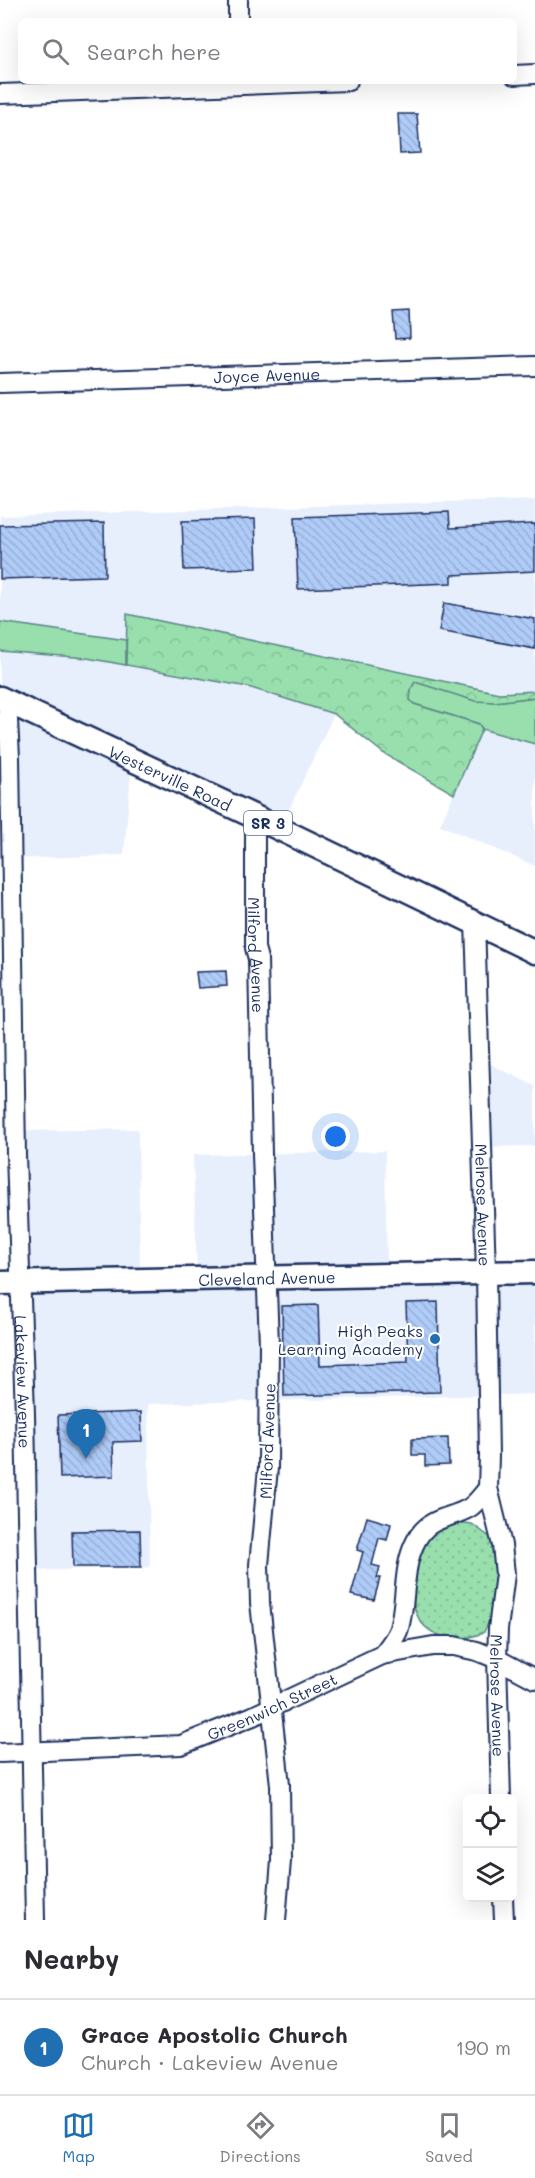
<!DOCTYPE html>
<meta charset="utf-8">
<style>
body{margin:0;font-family:Mali,sans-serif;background:#f2f2f3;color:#2b2b33}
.controls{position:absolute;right:18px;bottom:18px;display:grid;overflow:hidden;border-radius:9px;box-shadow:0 6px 24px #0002}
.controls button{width:54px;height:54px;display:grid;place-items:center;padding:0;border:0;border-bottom:2px solid #e1e1e2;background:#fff;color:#2b2b33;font:30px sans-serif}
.you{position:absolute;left:336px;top:1137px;width:21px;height:21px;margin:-15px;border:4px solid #fff;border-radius:50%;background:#1a73e8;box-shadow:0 0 0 9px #1a73e833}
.badge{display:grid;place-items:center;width:39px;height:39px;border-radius:50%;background:#1f6fb2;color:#fff;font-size:20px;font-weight:700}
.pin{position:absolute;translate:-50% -50px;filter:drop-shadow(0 2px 3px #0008)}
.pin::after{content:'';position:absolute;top:32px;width:21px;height:18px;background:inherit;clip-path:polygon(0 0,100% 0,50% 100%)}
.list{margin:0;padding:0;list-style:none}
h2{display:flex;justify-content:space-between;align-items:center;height:78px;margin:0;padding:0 24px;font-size:26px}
h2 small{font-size:20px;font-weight:400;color:#7c7c81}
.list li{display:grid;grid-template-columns:39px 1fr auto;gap:18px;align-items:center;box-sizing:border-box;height:96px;padding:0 24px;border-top:2px solid #e1e1e2}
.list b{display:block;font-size:22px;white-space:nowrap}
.list p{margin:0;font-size:20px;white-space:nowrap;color:#7c7c81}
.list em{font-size:20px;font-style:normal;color:#7c7c81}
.icon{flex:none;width:33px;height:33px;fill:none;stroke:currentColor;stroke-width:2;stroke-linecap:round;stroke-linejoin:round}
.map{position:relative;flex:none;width:535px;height:1920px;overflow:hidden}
.search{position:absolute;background:#fff;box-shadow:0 6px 24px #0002;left:18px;right:18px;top:18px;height:66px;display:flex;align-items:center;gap:15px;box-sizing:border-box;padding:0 21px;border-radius:9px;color:#7c7c81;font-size:22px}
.sheet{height:174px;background:#fff}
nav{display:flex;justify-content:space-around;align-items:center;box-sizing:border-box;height:84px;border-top:2px solid #e1e1e2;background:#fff;font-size:16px;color:#7c7c81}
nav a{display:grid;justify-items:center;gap:3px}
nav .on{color:#1f6fb2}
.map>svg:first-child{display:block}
</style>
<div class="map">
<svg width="535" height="1920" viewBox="0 0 535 1920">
<defs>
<pattern id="forest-crowns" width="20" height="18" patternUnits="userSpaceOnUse" patternTransform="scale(1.5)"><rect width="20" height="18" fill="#98dfad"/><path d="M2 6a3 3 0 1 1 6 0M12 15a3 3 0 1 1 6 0" fill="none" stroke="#82c097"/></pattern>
<pattern id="park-dots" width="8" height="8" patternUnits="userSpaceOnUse" patternTransform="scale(1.5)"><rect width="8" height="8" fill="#98dfad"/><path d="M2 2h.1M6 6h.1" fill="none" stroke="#82c097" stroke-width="1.8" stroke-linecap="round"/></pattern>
<pattern id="building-back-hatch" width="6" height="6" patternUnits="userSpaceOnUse" patternTransform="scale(1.5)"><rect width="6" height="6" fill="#afcbf7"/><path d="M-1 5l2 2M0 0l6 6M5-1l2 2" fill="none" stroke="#96afd6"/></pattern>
</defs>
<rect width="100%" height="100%" fill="#fff"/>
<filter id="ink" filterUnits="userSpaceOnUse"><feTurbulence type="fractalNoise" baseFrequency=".0167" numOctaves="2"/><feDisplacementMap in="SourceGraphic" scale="12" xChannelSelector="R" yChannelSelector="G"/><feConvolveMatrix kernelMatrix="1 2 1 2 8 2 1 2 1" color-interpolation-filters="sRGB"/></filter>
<g filter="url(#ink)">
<!-- built -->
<g fill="#e7effd">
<polygon points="535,499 535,691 500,693 127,614 126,640 0,622 0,516"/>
<polygon points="0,651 87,658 248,687 334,714 280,829 132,760 124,855 10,859 7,779 0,780"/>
<polygon points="482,729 535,744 535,866 440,825"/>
<polygon points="478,1058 535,1086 535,1146 478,1147"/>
<polygon points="138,1129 140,1276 197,1275 193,1155 385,1151 387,1272 535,1264 535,1394 148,1404 150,1567 29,1571 15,1131"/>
</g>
<!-- grass -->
<g fill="#98dfad" stroke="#5a8786" stroke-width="1.5">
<polygon points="0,622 126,640 126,665 87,658 0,651"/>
<polygon points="415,682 494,702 535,697 535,744 482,729 479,724 414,704 410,700 411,689"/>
</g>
<!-- forest -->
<polygon fill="url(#forest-crowns)" stroke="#5a8786" stroke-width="1.5" points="127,614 499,693 535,691 535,697 494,702 475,701 415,682 411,689 410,700 414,704 479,724 482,729 454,794 383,753 334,714 248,687 126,665"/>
<!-- park -->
<path fill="url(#park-dots)" stroke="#5a8786" stroke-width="1.5" d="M457,1522L472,1524L491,1538C500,1569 499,1603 484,1632C459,1644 423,1639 415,1609C411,1596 414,1580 417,1567C419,1555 422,1543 431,1534C437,1528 449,1525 457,1522Z"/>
<!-- building -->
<g fill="url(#building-back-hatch)" stroke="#1b2f5e" stroke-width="1.5">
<polygon points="398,114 417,114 420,153 400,154"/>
<polygon points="409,311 410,338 395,339 393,312"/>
<polygon points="449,512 450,528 535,524 535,571 452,575 452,583 298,589 295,517"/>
<polygon points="255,519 257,568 184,570 182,521"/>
<polygon points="104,523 105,576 0,579 0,525"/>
<polygon points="444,603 535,619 535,649 439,631"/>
<polygon points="226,971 227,986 198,988 196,972"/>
<polygon points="438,1302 440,1392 284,1396 282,1306 318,1305 320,1365 408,1362 406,1303"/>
<polygon points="141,1412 142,1441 113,1442 114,1476 60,1478 58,1415"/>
<polygon points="448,1438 449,1465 425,1466 425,1455 412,1455 412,1439"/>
<polygon points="367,1517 391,1524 387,1540 379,1538 372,1565 380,1567 377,1578 380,1578 374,1600 351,1595 363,1552 357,1550"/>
<polygon points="140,1530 141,1567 73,1567 72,1531"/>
</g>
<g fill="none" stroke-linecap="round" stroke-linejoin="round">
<defs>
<g id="minor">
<polyline points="238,0 238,21"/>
<polyline points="514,75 535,74"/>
<polyline points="0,94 348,81"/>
<path id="s1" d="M0,383L535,366"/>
<path id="s2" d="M7,701L10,757L16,1155L25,1414L35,1920"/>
<path id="s3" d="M255,817V948L258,959L262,1154L269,1344L268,1468L259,1565L260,1603L280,1785L281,1861L276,1920"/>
<path id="s4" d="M475,921L486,1273L489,1456L488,1488L502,1545L505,1574L498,1629L497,1659L501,1798"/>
<path d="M382,1655C388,1647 397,1637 399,1628C407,1600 402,1567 416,1541C429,1516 448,1520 469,1508C477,1503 482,1495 488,1488"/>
<path id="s5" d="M0,1753L181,1745L253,1716L382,1655L433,1646H454L477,1651L497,1659L535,1679"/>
<polyline points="503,1898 504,1920"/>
</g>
<g id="major">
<path id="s6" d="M0,698L255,817L535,952"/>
<path id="s7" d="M0,1283L535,1272"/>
</g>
</defs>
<!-- minor casing -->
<use href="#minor" stroke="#1b2f5e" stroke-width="22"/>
<!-- major casing -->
<use href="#major" stroke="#1b2f5e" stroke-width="27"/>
<!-- minor -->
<use href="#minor" stroke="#fff" stroke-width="18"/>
<!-- major -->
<use href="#major" stroke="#fff" stroke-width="22"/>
</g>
</g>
<!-- markers -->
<circle fill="#1f6fb2" stroke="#fff" stroke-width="2" cx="435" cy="1339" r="6"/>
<g text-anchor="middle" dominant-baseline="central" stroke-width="4.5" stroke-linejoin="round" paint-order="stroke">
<!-- shield labels -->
<rect fill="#fff" stroke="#5f6d8e" stroke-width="1.5" x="244" y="811" width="48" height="24" rx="4.5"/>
<g font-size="15" font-weight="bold" fill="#1b2f5e">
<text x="268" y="823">SR 3</text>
</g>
<!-- street labels -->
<g font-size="16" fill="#1b2f5e" stroke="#fff">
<text stroke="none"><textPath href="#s1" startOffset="267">Joyce Avenue</textPath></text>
<text stroke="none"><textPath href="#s6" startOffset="188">Westerville Road</textPath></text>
<text stroke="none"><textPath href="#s3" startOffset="138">Milford Avenue</textPath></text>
<text stroke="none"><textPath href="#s4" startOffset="284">Melrose Avenue</textPath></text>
<text stroke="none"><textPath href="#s7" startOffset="267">Cleveland Avenue</textPath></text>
<text stroke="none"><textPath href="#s2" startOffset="681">Lakeview Avenue</textPath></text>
<text transform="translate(267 1441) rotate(-88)">Milford Avenue</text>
<text stroke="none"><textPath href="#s4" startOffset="777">Melrose Avenue</textPath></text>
<text stroke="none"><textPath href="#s5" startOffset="280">Greenwich Street</textPath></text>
</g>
<!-- poi labels -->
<g font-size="16" fill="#1b2f5e" stroke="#fff" text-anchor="end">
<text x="423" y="1330">High Peaks<tspan x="423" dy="18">Learning Academy</tspan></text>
</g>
</g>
</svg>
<div class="controls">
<button><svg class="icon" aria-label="locate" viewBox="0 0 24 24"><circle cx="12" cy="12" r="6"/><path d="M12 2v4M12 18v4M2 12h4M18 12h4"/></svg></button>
<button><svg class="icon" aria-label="layers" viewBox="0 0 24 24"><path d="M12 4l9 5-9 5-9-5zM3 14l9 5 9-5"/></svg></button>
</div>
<div class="you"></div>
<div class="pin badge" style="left:86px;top:1459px">1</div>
<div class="search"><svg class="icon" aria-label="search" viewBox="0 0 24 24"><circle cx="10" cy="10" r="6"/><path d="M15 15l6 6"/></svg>Search here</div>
</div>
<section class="sheet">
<h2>Nearby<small></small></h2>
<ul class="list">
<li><span class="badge">1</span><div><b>Grace Apostolic Church</b><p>Church · Lakeview Avenue</p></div><em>190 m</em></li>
</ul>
</section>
<nav>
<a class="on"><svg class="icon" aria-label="map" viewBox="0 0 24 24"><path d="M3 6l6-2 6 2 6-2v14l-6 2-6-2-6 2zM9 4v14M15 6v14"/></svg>Map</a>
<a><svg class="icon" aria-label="directions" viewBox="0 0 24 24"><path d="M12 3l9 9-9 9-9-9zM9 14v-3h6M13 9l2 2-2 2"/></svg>Directions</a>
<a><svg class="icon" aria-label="saved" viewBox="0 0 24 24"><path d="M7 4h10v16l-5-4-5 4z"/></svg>Saved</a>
</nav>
